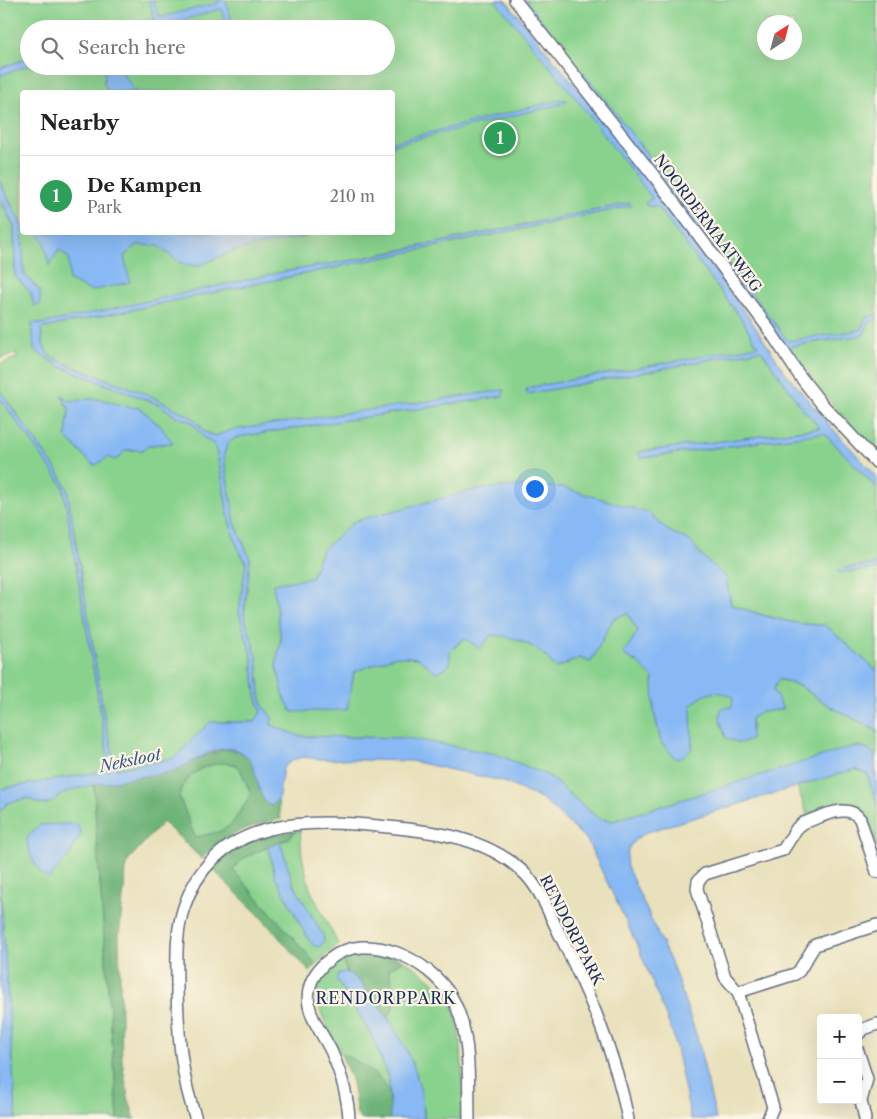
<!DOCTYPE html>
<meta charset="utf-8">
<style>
body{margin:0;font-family:"Libre Caslon Text",serif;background:#f2f2f2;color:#222}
.controls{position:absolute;right:15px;bottom:15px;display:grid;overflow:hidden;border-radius:5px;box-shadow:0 5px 20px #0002}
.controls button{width:45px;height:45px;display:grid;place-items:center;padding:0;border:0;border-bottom:1px solid #e0e0e0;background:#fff;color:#222;font:25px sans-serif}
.compass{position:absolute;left:757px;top:15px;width:45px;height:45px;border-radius:50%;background:#fff;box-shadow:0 5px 20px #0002;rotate:36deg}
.you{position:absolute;left:534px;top:488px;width:18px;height:18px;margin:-12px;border:4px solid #fff;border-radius:50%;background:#1a73e8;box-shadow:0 0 0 8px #1a73e833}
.badge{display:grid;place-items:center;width:32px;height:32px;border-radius:50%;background:#1a73e8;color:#fff;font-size:16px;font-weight:700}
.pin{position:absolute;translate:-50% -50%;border:2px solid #fff;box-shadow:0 1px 5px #0006}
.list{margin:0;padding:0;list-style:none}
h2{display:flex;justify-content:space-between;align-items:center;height:65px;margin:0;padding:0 20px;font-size:21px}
h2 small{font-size:16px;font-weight:400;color:#767676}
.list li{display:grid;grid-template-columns:32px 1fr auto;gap:15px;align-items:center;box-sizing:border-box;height:80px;padding:0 20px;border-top:1px solid #e0e0e0}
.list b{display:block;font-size:19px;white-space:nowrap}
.list p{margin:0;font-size:16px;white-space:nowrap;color:#767676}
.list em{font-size:16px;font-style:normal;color:#767676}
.icon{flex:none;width:28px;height:28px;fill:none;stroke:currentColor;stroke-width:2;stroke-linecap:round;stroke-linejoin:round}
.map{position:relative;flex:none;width:877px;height:1119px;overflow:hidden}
.search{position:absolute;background:#fff;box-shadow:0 5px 20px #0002;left:20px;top:20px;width:375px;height:55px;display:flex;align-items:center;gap:12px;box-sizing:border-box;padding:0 18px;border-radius:28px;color:#767676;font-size:19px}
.panel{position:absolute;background:#fff;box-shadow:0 5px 20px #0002;left:20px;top:90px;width:375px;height:145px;border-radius:5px}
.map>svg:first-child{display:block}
</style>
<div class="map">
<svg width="877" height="1119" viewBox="0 0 877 1119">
<rect width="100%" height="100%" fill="#fcf5e5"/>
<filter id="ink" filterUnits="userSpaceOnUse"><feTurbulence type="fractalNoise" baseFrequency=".02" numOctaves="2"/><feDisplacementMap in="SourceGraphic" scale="10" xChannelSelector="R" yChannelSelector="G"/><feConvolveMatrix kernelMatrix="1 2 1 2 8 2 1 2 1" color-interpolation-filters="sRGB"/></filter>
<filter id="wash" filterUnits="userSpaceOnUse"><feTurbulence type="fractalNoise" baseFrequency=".0096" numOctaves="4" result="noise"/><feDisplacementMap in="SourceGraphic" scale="20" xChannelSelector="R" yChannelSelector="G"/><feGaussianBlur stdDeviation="1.12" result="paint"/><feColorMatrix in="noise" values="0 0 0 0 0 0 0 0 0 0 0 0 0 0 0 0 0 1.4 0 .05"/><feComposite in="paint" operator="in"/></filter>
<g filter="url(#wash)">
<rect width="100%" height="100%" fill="#e9e1bc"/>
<!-- green -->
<g fill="#89d28d" stroke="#528076" fill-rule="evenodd">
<path d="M0,0H506L653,199L646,203L647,206H657L742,320L758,347L527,388V394L761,350L802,408L820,428L639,452L642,458L824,433L877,488V564L837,569L838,572L877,569V671L825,625C793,626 761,614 731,605L726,577L702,556L690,541L667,530L649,513L404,509L355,521L322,550L311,578L274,584L281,639L276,664L284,697L292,712L351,690L354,672L396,656L418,658L450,651L465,638L491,635L509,636L542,651L556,668L580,658L591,662L613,619L627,613L638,631L623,654L638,663L653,678L654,712L661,742L676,759L692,748L691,705C705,693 716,688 734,697L732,707L720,720L726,738L752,728L751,718L762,712L783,709L773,690L778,679L800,686L831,707L874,729L877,734V757L869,749L859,746L613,821L599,819L547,775L407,738L299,736L271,725L272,718L263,706L260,696L257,657L244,615L250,559L235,523L225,466L224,454L229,442L238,437L503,396L232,430L215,436L204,432L195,419L147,394L76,368L49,356L43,345L41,329L53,326L607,211L631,206L630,203L41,324L38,322L34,350L61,367L160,405L175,416L192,422L204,438L214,444C226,481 224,531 246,562L239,613L252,657L256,695L261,711L256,722H210L174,758L116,769L104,715L67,488L58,472L0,391V364L17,358L16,353L0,358V197L14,227L15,276L31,293L34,306L40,291L24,274L21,226L0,182ZM29,29H386V66H29ZM22,92H392V232H22ZM94,398C109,401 124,408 140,408L161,427L173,443L150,445L143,450H125L104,458L96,465L92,464L66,437L69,409L64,403Z"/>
<path d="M525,0H877V315L866,317L861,330L788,342L672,185ZM764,22H794V52H764Z"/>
<polygon points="877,318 877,455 820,390 791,351 791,346 863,335 869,323"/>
<polygon points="0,398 63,486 110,770 0,789"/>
<path d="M229,763L236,765L241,771L250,792L248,800L231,825L219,832L195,837L179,796C188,771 204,764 229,763Z"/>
<polygon points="855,769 867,774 877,804 877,846 866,816 857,804 844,802 807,814 797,786"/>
<path d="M94,784L96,831L118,1119H16L0,884V812L7,803L29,798C50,813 50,799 67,791C75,788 85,787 94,784Z"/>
<polygon points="300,830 302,856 310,889 338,944 316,964 233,870 240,860 268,847 275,876 307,937 304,903 293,883 280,842 289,839 296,831"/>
<path d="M342,957L347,973L344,972L336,979L370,1032L389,1080L391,1097C378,1076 364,1063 341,1054C331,1033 303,990 325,969C330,964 336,961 342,957Z"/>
<path d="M403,960C420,971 435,981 447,997C465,1021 462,1089 463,1119H424V1109L388,1017C400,1003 391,986 389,969Z"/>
</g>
<!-- forest -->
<g fill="#6eb478" stroke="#44726b" fill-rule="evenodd">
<path d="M225,749C267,749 250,797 271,806L278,800L281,819C253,824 220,836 202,859L163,822L129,859L126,870L119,936L122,1061L128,1097L135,1119H118L96,831L94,784L171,772L187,765L192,760ZM229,763L236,765L241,771L250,792L248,800L231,825L219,832L195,837L179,796C188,771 204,764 229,763Z"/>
<path d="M296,831C278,851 249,846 233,870L316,964L310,972L258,914L212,869C233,842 264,836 296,831Z"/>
<path d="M377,951L403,960L389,969C391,986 400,1003 388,1017C380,1007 358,975 347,973L342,957L350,954Z"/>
<path d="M341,1054C358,1060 388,1079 391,1099C392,1105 391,1113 390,1119H360L357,1114L352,1082Z"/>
</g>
<!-- water -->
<g fill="#88b9f4" stroke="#5274a9">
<polygon points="149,0 153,0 160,17 218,3 218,0 226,0 234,29 227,29 221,9 152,29 120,29 155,20"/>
<polygon points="495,0 505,0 629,152 750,319 785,372 823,418 877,477 877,488 824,433 641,458 638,452 820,428 802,408 761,350 527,394 527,388 758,346 742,320 657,206 647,206 645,203 652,198 574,96"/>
<polygon points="521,0 525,0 618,116 788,341 860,330 866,317 877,315 877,318 869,323 863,335 791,346 793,351 790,352"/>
<polygon points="29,58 29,65 0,76 0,68"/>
<polygon points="105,66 118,67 136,92 109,92 104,85"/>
<polygon points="559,100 567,100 565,103 393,145 393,142"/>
<polygon points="0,182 22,226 24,274 40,291 40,304 34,306 31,293 15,276 14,227 0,197"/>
<path d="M630,203L631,206L607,211L53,326L41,329L43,345L49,356L76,368L147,394L195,419L204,432L215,436L232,430L504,390L503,396L238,437L229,442L224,454L225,466L235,523L250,559L244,615L257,657L260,696L263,706L272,718L271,725L299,736L407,738L496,754L547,775L599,819L613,821L848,748C859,746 866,747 875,754L877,804L867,774L855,769L647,832C632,840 624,849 627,867L673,967L698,1040L716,1119H691L673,1034L639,949L587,840L543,800L502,781L411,761L315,759C301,755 293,758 283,768L278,800L271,806C252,798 263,754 233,749C210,746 193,764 173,771C163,775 150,775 139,777C116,781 94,784 72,790C52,795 52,814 28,798L7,803L0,812V789L110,770L63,486L0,398V391L58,472L67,488L104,715L116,769L174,758L210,722H255L261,711L256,695L252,657L239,613L246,562C224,531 226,481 214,444L204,438L192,422L175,416L160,405L61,367L34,350L32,322L41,324L287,271L355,260Z"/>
<polygon points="227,232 228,235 308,236 236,250 198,266 182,264 158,246 137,245 124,256 130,282 91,291 69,281 69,258 59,250 49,266 44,242 38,233"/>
<path d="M61,394L69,401C79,401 88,398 97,399C112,401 125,408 140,408L161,427L173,443L150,445L143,450H125L120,457L115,460L108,457L96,465L92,464L66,437L69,409Z"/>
<path d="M511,486L561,487L649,513L667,530L690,541L702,556L726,577L731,605C761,615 793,626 825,625L877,671V734L874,729L831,707L800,686L779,679L773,690L783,709L762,712L751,718V740L739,743L726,738L720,720L721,708L732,707L733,697C716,688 705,693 691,705L692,748L683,757L676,759L661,742L654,712L653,678L638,663L623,654L638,631L627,613L613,619L591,662L580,658L556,668C538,646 521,637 491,635L480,649L464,638L450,651V665L437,673L418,658L396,656L354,672L347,710L292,712L284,697L276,664L281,639L273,584L311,578L322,550L355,521L473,490Z"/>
<polygon points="877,564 877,569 838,572 837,569"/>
<path d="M58,824H77L81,834L68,857L49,879C35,871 29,854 27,838L39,825Z"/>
<polygon points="280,842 293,883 323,935 324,941 320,947 314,946 307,937 275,876 268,847"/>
<polygon points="0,884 15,1098 16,1119 0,1119"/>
<path d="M344,972C356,975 362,985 369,994C400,1032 422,1069 424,1119H390L389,1081L382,1060L370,1032L336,979L338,974Z"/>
</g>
</g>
<g filter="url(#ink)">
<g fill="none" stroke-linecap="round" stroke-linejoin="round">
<defs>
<g id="minor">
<polyline points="515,0 654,176 766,325 799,375 821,403 877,463"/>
<polyline points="738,992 795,974 799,971 815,945 877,925"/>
<polyline points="858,1034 864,1029 877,1024"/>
<polyline points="858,1051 867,1079 861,1101 865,1119"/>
<path d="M196,1119C181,1078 178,1033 177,989C177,962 175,933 184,907C215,816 308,818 388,827C436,832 485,837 522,871C539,886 548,911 558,931C588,991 615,1052 628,1119"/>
<path d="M349,1119C348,1096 341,1074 332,1053C323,1033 304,1013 309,990C311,978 320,966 330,959C368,929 429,960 451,996C472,1032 468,1079 469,1119"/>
<path d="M768,1119L773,1107L738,992L725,977L697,889L698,881L705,874L783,850L797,828L803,823C819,818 848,801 860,819L877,872"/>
</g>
</defs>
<!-- minor casing -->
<use href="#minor" stroke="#636d7f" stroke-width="14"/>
<!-- minor -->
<use href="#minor" stroke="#fff" stroke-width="11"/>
</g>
</g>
<g text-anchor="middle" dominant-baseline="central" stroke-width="4.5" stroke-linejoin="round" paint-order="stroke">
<!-- street labels -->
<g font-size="15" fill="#1b2f5e" stroke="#fcf5e5">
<text transform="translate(708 223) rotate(53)">NOORDERMAATWEG</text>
<text transform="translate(572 930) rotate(63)">RENDORPPARK</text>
</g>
<!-- water labels -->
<g font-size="16" font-style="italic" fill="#3c588b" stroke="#fcf5e5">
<text transform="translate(130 760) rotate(-12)">Neksloot</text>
</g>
<!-- neighbourhood labels -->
<g font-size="16" letter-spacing="1" fill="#1b2f5e" stroke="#fcf5e5">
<text x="386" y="998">RENDORPPARK</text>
</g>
</g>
</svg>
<div class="controls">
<button>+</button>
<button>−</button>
</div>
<svg class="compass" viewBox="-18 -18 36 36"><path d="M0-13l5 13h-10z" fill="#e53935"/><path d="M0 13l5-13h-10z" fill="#767676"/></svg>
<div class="you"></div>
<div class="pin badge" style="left:500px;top:138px;background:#2e9e5b">1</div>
<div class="search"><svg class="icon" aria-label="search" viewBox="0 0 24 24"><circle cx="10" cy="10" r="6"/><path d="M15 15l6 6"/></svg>Search here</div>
<section class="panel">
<h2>Nearby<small></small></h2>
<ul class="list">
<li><span class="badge" style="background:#2e9e5b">1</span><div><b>De Kampen</b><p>Park</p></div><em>210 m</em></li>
</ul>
</section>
</div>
